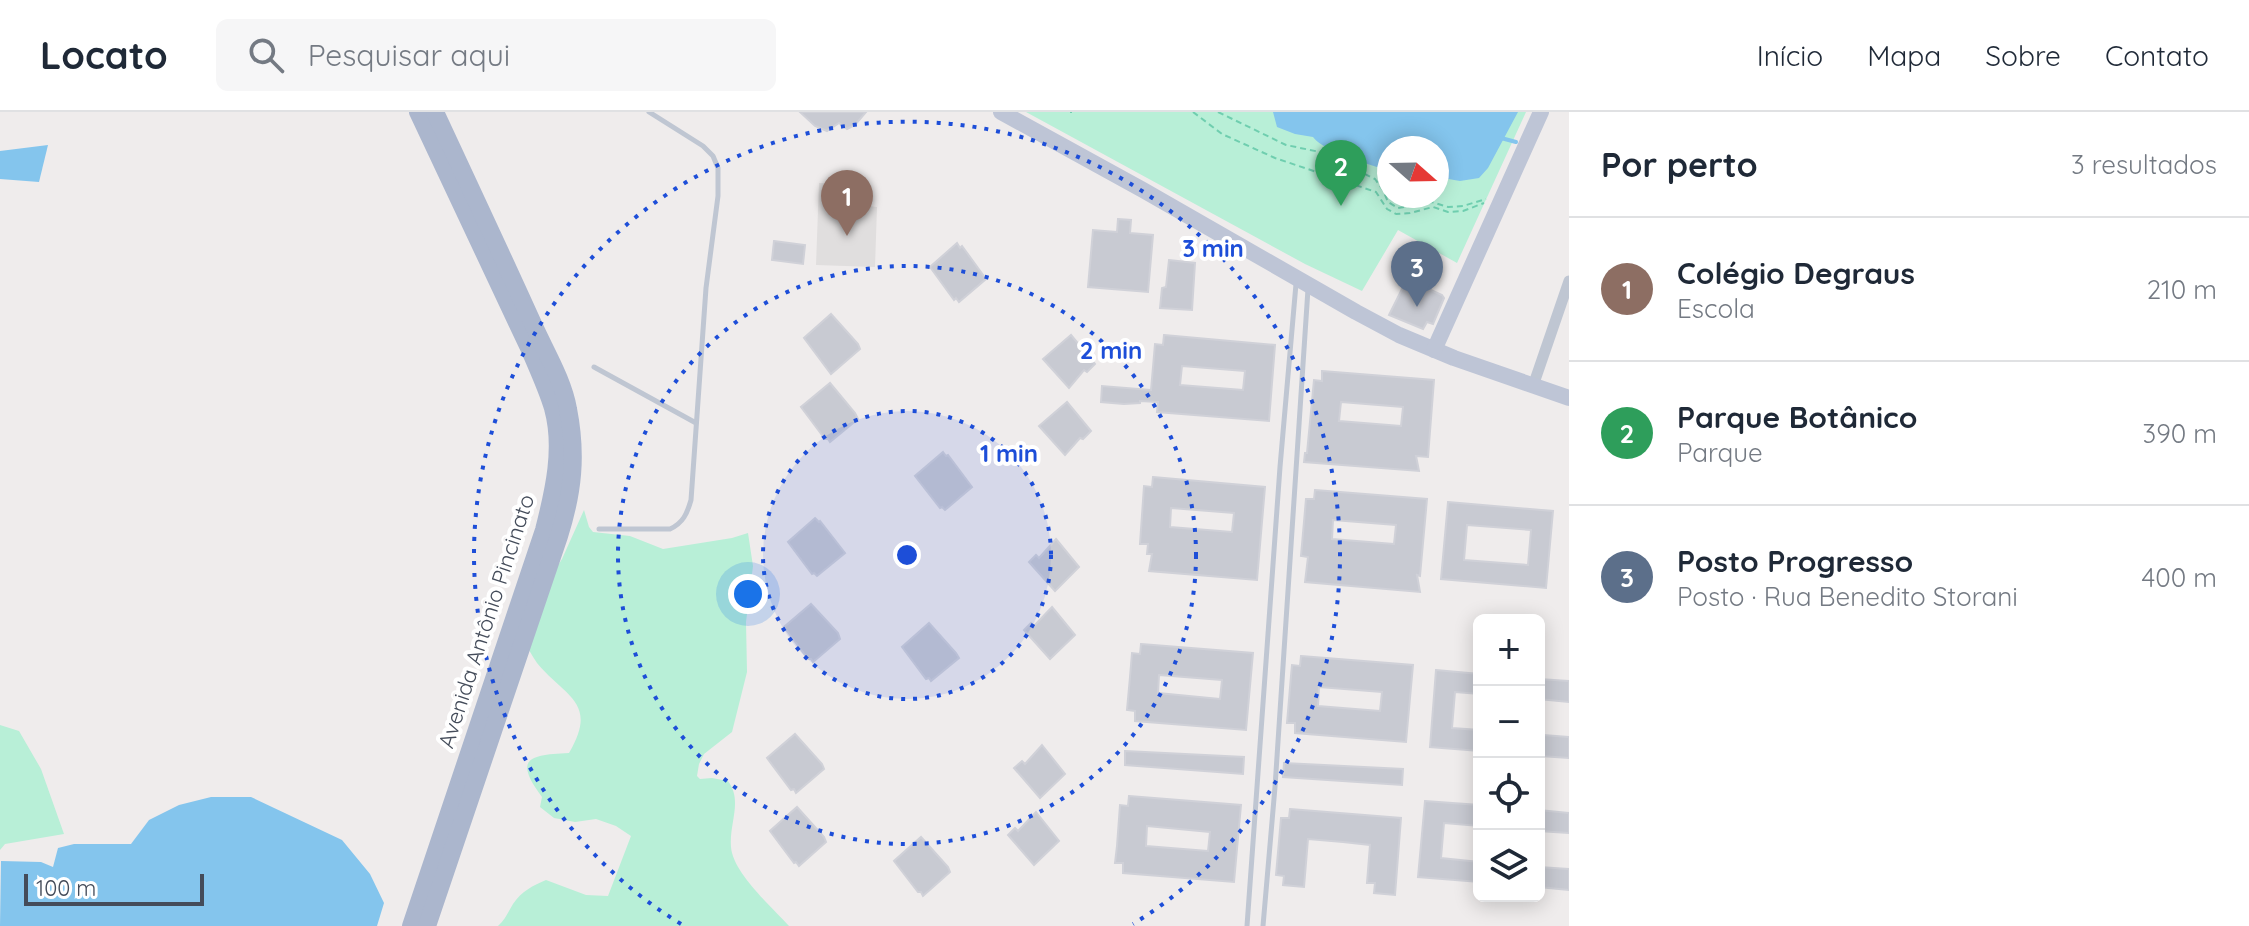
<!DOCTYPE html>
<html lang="pt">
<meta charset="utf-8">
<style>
body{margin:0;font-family:Quicksand,sans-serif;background:#f6f6f7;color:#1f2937}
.controls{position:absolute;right:24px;bottom:24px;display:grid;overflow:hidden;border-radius:12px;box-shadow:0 4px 20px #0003}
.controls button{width:72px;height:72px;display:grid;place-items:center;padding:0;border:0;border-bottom:2px solid #e0e1e3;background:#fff;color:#1f2937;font:40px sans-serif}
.compass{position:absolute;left:1377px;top:24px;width:72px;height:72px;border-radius:50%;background:#fff;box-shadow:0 4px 20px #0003;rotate:110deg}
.scale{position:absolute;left:24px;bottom:20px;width:180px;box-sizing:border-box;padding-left:8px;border:4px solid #444c5a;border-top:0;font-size:22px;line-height:28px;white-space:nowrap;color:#444c5a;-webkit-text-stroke:6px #fff;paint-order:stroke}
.you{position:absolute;left:748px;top:482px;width:28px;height:28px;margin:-20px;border:6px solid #fff;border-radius:50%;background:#1a73e8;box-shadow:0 0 0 12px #1a73e833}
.badge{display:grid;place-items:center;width:52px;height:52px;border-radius:50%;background:#144ae1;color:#fff;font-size:26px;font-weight:700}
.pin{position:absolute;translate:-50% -66px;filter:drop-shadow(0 2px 4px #0008)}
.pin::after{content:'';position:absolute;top:42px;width:28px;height:24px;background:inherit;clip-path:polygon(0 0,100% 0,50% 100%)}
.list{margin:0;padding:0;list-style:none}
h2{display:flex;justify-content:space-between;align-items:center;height:104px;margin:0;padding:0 32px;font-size:34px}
h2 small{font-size:26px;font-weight:400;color:#747a83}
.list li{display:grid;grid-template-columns:52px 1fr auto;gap:24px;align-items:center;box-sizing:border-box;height:144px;padding:0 32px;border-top:2px solid #e0e1e3}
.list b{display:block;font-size:30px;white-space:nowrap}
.list p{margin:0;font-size:26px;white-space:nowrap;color:#747a83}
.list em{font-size:26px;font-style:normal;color:#747a83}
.icon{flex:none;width:44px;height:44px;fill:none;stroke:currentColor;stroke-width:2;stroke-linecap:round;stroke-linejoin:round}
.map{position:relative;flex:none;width:1569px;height:814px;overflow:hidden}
header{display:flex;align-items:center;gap:48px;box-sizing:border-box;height:112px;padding:0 40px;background:#fff;border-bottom:2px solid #e0e1e3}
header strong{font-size:38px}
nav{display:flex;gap:44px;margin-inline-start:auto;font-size:28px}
.search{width:560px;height:72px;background:#f6f6f7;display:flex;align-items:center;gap:20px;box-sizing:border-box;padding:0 28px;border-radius:12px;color:#747a83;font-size:30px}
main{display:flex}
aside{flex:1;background:#fff}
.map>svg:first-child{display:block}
</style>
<header>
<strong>Locato</strong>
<div class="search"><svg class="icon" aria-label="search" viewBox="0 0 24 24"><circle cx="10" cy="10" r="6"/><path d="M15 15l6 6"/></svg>Pesquisar aqui</div>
<nav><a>Início</a><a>Mapa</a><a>Sobre</a><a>Contato</a></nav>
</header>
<main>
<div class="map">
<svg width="1569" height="814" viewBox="0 0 1569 814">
<rect width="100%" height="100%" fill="#efecec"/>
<!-- education -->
<polygon fill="#e0dede" points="819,71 851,72 851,79 869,80 869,94 877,95 875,155 816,153"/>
<!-- green -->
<g fill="#b8efd7" fill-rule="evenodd">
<path d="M1026,0H1526L1457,151L1398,118L1362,179L1305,152ZM1389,36H1437V84H1389Z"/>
<path d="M584,398L589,415L593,420L630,424L663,437L732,426L748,421L753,454L746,510L747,560L732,620L704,642L699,652L697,664L700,667L712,666L728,669C743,689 729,711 731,735C733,761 771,794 789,814H498C505,808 508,800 513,792C522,779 532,774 546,768L586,783L608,784L631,724L616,714L596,707L575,710L554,706L540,695L542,685C513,646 529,643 569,641C599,590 565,585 537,551C532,544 528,536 524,528L542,479L562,447Z"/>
<polygon points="0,613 19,619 41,657 64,722 5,732 0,738"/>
</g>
<!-- water -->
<g fill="#84c5ed">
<path d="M1273,0H1518L1488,56L1479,66L1460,69L1437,65V36H1389V59L1331,40C1325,33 1318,32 1313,25L1295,22L1277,15Z"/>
<polygon points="48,33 39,70 0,67 0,39"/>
<polygon points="211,685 251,685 342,728 370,762 384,791 377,814 0,814 1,749 41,750 53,755 58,736 74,732 131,732 149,708 179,693"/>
</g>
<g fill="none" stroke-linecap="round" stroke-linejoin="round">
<!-- stream -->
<polyline stroke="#84c5ed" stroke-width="4" points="1501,26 1516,30"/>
</g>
<!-- building -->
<g fill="#c8cad2" stroke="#d0d1d8" stroke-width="2" fill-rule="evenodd">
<polygon points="800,0 866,0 855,13 847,17 839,11 827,19 815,14"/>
<polygon points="1118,107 1131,108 1130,121 1153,123 1148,180 1088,175 1093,118 1117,120"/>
<polygon points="774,129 805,133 803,152 772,148"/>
<polygon points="957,131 960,136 962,134 986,167 959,190 956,186 954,188 930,155"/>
<polygon points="1169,148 1195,151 1192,198 1160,196 1162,176 1166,175"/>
<polygon points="1407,167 1442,183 1444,186 1433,212 1427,210 1423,217 1389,203"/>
<polygon points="831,202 858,232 860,237 831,262 804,226"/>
<polygon points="1071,223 1095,252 1087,260 1084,258 1069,276 1043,247"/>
<path d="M1164,223L1275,233L1269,309L1157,300L1158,290L1140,289V291L1124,292L1101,290L1102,274L1151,278L1155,232L1163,233ZM1182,254L1245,259L1243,278L1180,273Z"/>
<path d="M1322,259L1434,268L1428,345L1416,344L1419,359L1304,350L1305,341H1307L1314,268L1322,269ZM1341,290L1403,295L1401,314L1339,309Z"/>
<polygon points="830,271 855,301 858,307 830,330 828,327 825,327 801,295"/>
<polygon points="1067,290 1091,319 1083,327 1080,326 1065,343 1039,314"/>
<polygon points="943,340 946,344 948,343 972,375 945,398 942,395 940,396 915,364"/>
<path d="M1153,365L1265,375L1257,468L1149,459L1152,442H1147L1148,432H1140L1144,374L1152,375ZM1171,396L1234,401L1232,420L1170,415Z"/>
<path d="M1315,378L1427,387L1420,464L1417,463L1420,480L1305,470L1308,445L1301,444L1306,387H1314ZM1333,408L1396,413L1394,432L1332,427Z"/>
<path d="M1448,390L1553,399L1546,476L1441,467ZM1467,413L1531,418L1528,453L1464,448Z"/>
<polygon points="815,406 819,410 820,409 845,441 817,464 814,461 812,462 788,430"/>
<polygon points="1056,427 1079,455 1055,479 1029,450 1036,443 1039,446"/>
<polygon points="811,492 838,521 840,527 813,550 811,547 808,547 784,515"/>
<polygon points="1052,495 1075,523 1050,547 1024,518 1031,511 1034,514"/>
<polygon points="929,511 956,541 959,546 931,569 929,566 926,567 902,535"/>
<path d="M1141,532L1253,541L1246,618L1135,609V599L1127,598L1130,565L1132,541L1140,542ZM1159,563L1222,568L1220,587L1158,581Z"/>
<path d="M1301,544L1413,553L1406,630L1295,621V611H1287L1291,564L1292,553L1300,554ZM1319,575L1382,580L1380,599L1318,594Z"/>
<polygon points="1436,558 1479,562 1479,582 1455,580 1452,616 1479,618 1479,639 1430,635"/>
<polygon points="1539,567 1569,569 1569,590 1539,587"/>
<polygon points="795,622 822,652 824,657 796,681 794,677 791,678 767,646"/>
<polygon points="1543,623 1569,625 1569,646 1541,644"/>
<polygon points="1042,633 1065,662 1040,686 1014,656 1022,649 1025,652"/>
<polygon points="1125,639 1244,645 1243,662 1125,653"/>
<polygon points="1284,651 1403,657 1402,673 1283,665"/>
<path d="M1129,684L1241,693L1234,770L1123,761V751H1115L1117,734L1120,693L1128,694ZM1147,714L1210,720L1208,739L1146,734Z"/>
<polygon points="1425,689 1479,693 1479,714 1444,711 1441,746 1479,750 1479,770 1418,765"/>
<polygon points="797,695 824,725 826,730 799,754 796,750 794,751 770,719"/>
<polygon points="1290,697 1401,706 1395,783 1374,781 1375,771 1367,771 1370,733 1343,730 1308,727 1304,775 1283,773 1284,764 1276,763 1279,729 1281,706 1289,706"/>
<polygon points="1539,698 1569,701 1569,721 1539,719"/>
<polygon points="1036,700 1059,729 1034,753 1008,723 1015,716 1018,719"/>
<polygon points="921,725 948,755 950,760 923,784 921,780 918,780 894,749"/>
<polygon points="1539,755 1569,757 1569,778 1539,775"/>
</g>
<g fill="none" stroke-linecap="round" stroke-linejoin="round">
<!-- path -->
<g stroke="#6fceaf" stroke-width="2" stroke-dasharray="6 4" stroke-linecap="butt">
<polyline points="1070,0 1072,0"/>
<polyline points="1193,0 1222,22 1275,46 1376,80 1387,97 1396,102 1410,101 1433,95 1448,100 1463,99 1484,91"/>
<polyline points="1218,0 1286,33 1320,40 1375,67 1383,78 1388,90 1398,96 1432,90 1448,95 1463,94 1486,87"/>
</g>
<!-- lane -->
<g stroke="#bfc6d2" stroke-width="5">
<polyline points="594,255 696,311"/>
<path d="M599,417H670C683,411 687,402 691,388L706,176L718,84V56L713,44L703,34L649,0"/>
<polyline points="1247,814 1280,355 1296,172"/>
<polyline points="1263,814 1275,675 1308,177"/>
</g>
<!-- street -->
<polyline stroke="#bfc6d2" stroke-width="11" points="1533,274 1569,169"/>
<!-- secondary -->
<g stroke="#bec5d6" stroke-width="16">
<polyline points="1001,0 1143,78 1356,200 1399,223 1454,246 1569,286"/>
<polyline points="1434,238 1541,0"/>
</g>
<!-- primary -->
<g stroke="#abb6cd" stroke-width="18">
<path d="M411,814L544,418C554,379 564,336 553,296C547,276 538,257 530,238L418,0"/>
<path d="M427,814L559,424C573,380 577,343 568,297C563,268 545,239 533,212C501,141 468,71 435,0"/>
</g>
</g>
<!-- distance rings -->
<circle cx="907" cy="443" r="144" fill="#1d4ed8" fill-opacity=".12"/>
<g fill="none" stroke="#1d4ed8" stroke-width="4" stroke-dasharray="4 8">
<circle cx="907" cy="443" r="144"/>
<circle cx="907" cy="443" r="289"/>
<path d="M681 812A433 433 0 1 1 1133 812"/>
</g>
<g text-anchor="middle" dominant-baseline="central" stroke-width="8" stroke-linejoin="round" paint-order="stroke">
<!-- street labels -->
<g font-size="22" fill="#444c5a" stroke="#fff">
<text transform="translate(486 509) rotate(-72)">Avenida Antônio Pincinato</text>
</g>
</g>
<circle cx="907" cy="443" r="12" fill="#1d4ed8" stroke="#fff" stroke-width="4"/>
<g font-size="24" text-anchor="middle" font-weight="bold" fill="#1d4ed8" stroke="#fff" stroke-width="8" stroke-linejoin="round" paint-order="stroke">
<text x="1213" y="145">3 min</text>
<text x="1111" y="247">2 min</text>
<text x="1009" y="350">1 min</text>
</g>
</svg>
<div class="controls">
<button>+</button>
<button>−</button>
<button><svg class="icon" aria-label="locate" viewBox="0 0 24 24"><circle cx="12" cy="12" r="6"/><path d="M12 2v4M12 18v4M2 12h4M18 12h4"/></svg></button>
<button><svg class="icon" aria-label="layers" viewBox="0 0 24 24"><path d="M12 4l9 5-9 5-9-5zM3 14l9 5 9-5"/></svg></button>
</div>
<svg class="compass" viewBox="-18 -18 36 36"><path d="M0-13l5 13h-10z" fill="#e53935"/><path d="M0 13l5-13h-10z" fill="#747a83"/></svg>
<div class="scale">100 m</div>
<div class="you"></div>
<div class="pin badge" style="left:847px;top:124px;background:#8d6e63">1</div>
<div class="pin badge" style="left:1341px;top:94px;background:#2e9e5b">2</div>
<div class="pin badge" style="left:1417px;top:195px;background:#5c6f8a">3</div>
</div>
<aside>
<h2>Por perto<small>3 resultados</small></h2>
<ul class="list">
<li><span class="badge" style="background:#8d6e63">1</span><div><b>Colégio Degraus</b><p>Escola</p></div><em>210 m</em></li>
<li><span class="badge" style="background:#2e9e5b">2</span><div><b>Parque Botânico</b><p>Parque</p></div><em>390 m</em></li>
<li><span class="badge" style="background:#5c6f8a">3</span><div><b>Posto Progresso</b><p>Posto · Rua Benedito Storani</p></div><em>400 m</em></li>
</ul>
</aside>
</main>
